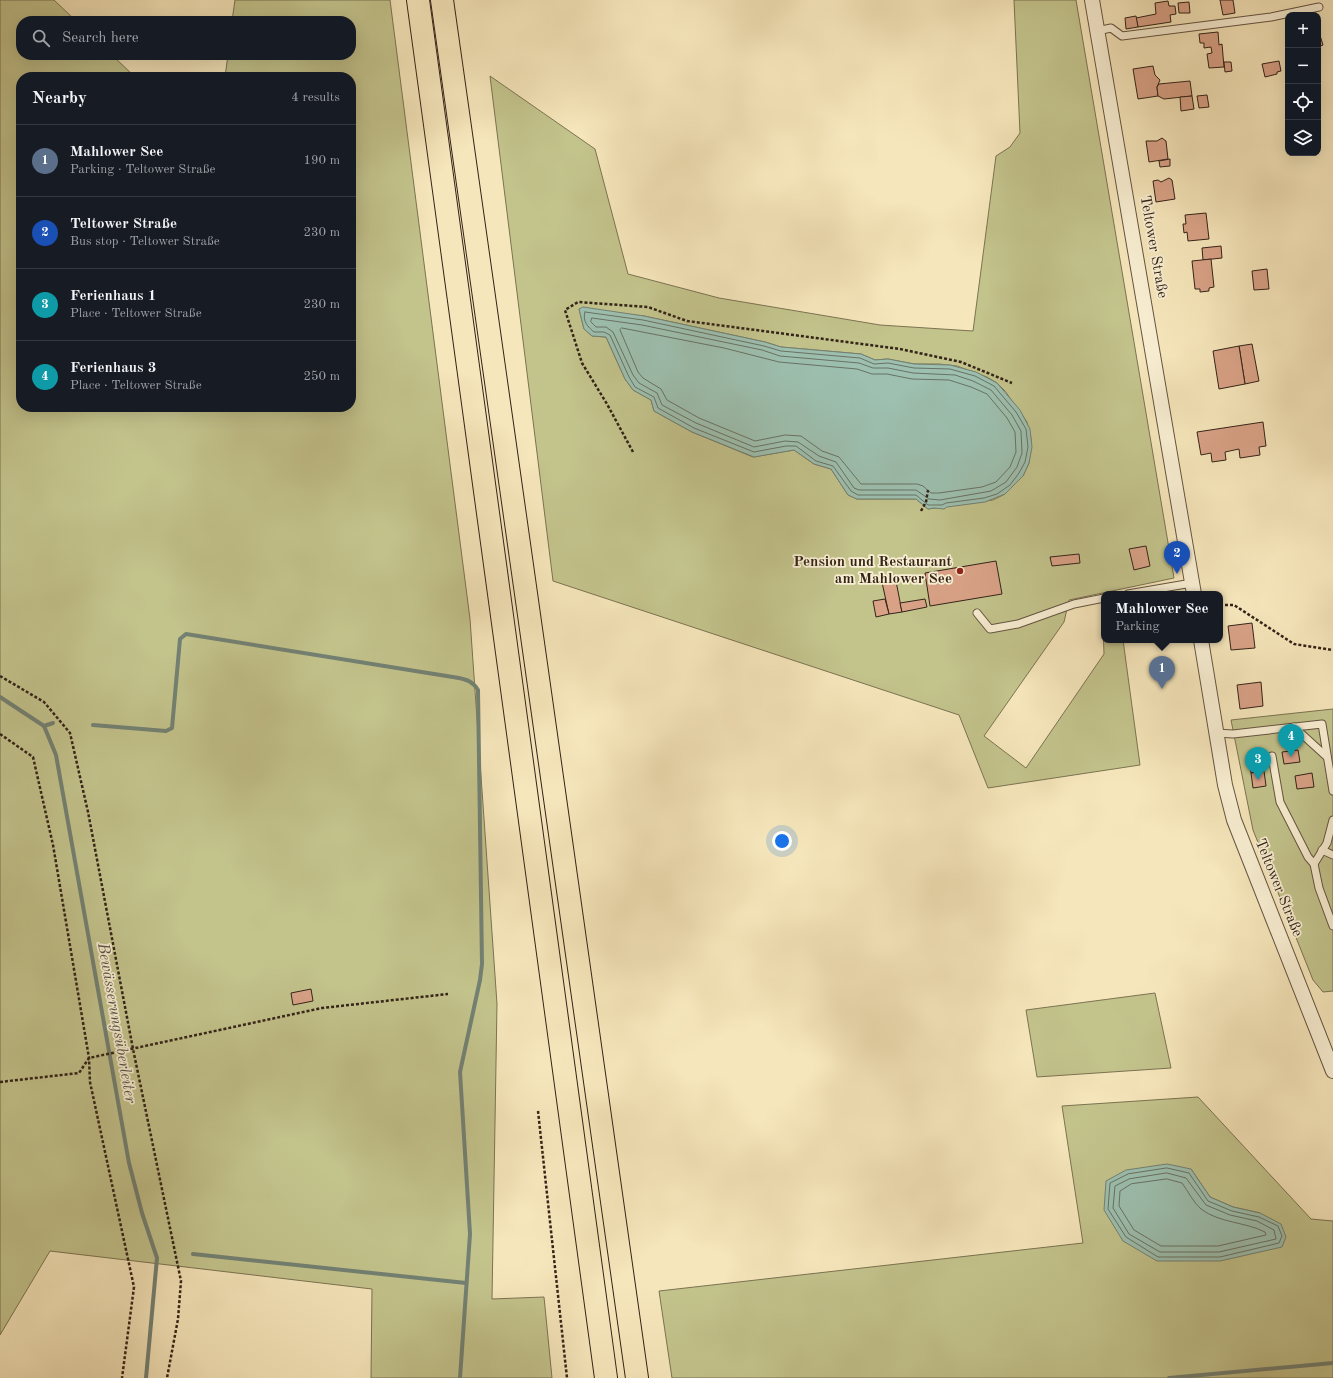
<!DOCTYPE html>
<meta charset="utf-8">
<style>
body{margin:0;font-family:"Old Standard TT",serif;background:#242831;color:#f1f3f6}
.controls{position:absolute;right:12px;top:12px;display:grid;overflow:hidden;border-radius:8px;box-shadow:0 4px 16px #0002}
.controls button{width:36px;height:36px;display:grid;place-items:center;padding:0;border:0;border-bottom:1px solid #363941;background:#171b24;color:#f1f3f6;font:20px sans-serif}
.you{position:absolute;left:782px;top:841px;width:14px;height:14px;margin:-10px;border:3px solid #fff;border-radius:50%;background:#1a73e8;box-shadow:0 0 0 6px #1a73e833}
.badge{display:grid;place-items:center;width:26px;height:26px;border-radius:50%;background:#c59692;color:#fff;font-size:13px;font-weight:700}
.pin{position:absolute;translate:-50% -33px;filter:drop-shadow(0 1px 2px #0008)}
.pin::after{content:'';position:absolute;top:21px;width:14px;height:12px;background:inherit;clip-path:polygon(0 0,100% 0,50% 100%)}
.popup{position:absolute;left:1101px;top:591px;width:122px;height:52px;box-sizing:border-box;display:grid;place-content:center;border-radius:8px;background:#171b24;filter:drop-shadow(0 1px 3px #0005);font-size:13px;white-space:nowrap;color:#9ea1a6}
.popup b{font-size:15px;color:#f1f3f6}
.popup::after{content:'';position:absolute;left:50%;top:100%;margin-left:-8px;border:8px solid transparent;border-top-color:#171b24}
.list{margin:0;padding:0;list-style:none}
h2{display:flex;justify-content:space-between;align-items:center;height:52px;margin:0;padding:0 16px;font-size:17px}
h2 small{font-size:13px;font-weight:400;color:#9ea1a6}
.list li{display:grid;grid-template-columns:26px 1fr auto;gap:12px;align-items:center;box-sizing:border-box;height:72px;padding:0 16px;border-top:1px solid #363941}
.list b{display:block;font-size:15px;white-space:nowrap}
.list p{margin:0;font-size:13px;white-space:nowrap;color:#9ea1a6}
.list em{font-size:13px;font-style:normal;color:#9ea1a6}
.icon{flex:none;width:22px;height:22px;fill:none;stroke:currentColor;stroke-width:2;stroke-linecap:round;stroke-linejoin:round}
.map{position:relative;flex:none;width:1333px;height:1378px;overflow:hidden}
.search{position:absolute;background:#171b24;box-shadow:0 4px 16px #0002;left:16px;top:16px;width:340px;height:44px;display:flex;align-items:center;gap:10px;box-sizing:border-box;padding:0 14px;border-radius:16px;color:#9ea1a6;font-size:15px}
.panel{position:absolute;background:#171b24;box-shadow:0 4px 16px #0002;left:16px;top:72px;width:340px;height:340px;border-radius:16px}
.map>svg:first-child{display:block}
</style>
<div class="map">
<svg width="1333" height="1378" viewBox="0 0 1333 1378">
<rect width="100%" height="100%" fill="#f6e6bb"/>
<filter id="stains"><feTurbulence type="fractalNoise" baseFrequency=".005" numOctaves="4"/><feColorMatrix values="0 0 0 0 .2 0 0 0 0 .09 0 0 0 0 .02 0 0 0 .5 -.17"/></filter>
<radialGradient id="worn" r=".72"><stop offset=".6" stop-color="#630" stop-opacity="0"/><stop offset="1" stop-color="#630" stop-opacity=".3"/></radialGradient>
<!-- green -->
<g fill="#c3c38c" stroke="#7b7352" fill-rule="evenodd">
<polygon points="0,0 54,0 76,21 21,21 21,55 112,55 135,77 21,77 21,407 351,407 351,77 225,77 228,55 351,55 351,21 232,21 235,0 390,0 470,619 497,1004 492,1299 544,1297 552,1378 371,1378 372,1289 50,1251 0,1335"/>
<path d="M1014,0H1076L1174,578L1069,600L1064,622L984,736L1026,768L1104,654L1103,623L1104,624V640H1123L1140,765L988,788L959,715L553,581L490,76L595,149L628,274L719,298L880,325L973,331L996,156L1010,147L1020,133ZM579,309L644,316L765,342L781,347L861,354L875,360L888,359L914,364H939L957,366L987,377L997,383L1005,391L1027,422L1031,439L1029,463L1023,476L1005,494L993,500L928,509L916,499H857L848,495L831,469L814,464L794,450L753,457L692,432L654,411L651,400L633,390L625,379L606,337L592,336L584,329Z"/>
<polygon points="1333,709 1333,991 1323,992 1313,980 1253,830 1231,720"/>
<polygon points="1155,993 1171,1068 1037,1077 1026,1010"/>
<path d="M1198,1097L1311,1219L1333,1221V1378H672L659,1291L1083,1243L1062,1106ZM1191,1169L1210,1197L1233,1207L1260,1213L1123,1241Z"/>
</g>
<!-- water -->
<g fill="#9dc0b0" stroke="#738173">
<polygon points="583,307 644,316 765,342 781,347 861,354 875,360 888,359 914,364 950,365 976,372 997,383 1020,410 1030,429 1032,447 1029,463 1023,476 1005,494 985,502 947,507 944,509 934,508 928,509 916,499 857,499 848,495 831,469 814,464 794,450 754,457 692,432 654,411 651,400 633,390 625,379 606,337 592,336 584,329 579,309"/>
<polygon points="1167,1164 1191,1169 1210,1197 1233,1207 1260,1213 1281,1224 1286,1237 1282,1247 1220,1261 1157,1261 1123,1241 1104,1210 1106,1181 1126,1170"/>
</g>
<g fill="none" stroke-linecap="round" stroke-linejoin="round">
<!-- shore -->
<g stroke="#687264" stroke-width="1">
<path d="M585,312L643,320L764,346L781,351L860,358L874,364L888,363L914,368L950,369L975,376L994,386L1016,412L1026,429L1028,447L1025,462L1019,473L1010,485L997,494L984,498L946,503L942,505H928L916,495H858L851,491L833,466L816,461L796,446H786L754,452L694,428L658,408L654,397L635,387L629,377L610,335L604,332H594C588,327 582,321 585,312Z"/>
<polygon points="592,318 642,325 762,350 780,356 859,363 873,368 888,368 913,373 955,375 973,381 991,390 1012,415 1021,431 1022,453 1017,467 1006,482 991,491 940,500 929,499 916,490 859,490 854,488 836,462 819,456 798,442 785,441 754,447 696,423 662,405 657,393 639,383 633,375 613,332 606,327 596,327 591,322"/>
<polygon points="622,328 724,348 779,362 857,369 872,374 887,374 912,379 949,380 971,387 987,394 1007,418 1015,432 1016,452 1010,467 996,482 982,487 939,493 931,493 923,486 917,484 861,484 839,457 822,451 801,436 785,435 755,441 699,418 667,400 661,389 643,378 638,372 620,330"/>
<polygon points="1167,1168 1189,1173 1208,1201 1232,1211 1259,1217 1278,1226 1282,1236 1279,1243 1220,1257 1158,1257 1126,1237 1108,1209 1110,1183 1128,1174"/>
<polygon points="1167,1173 1186,1178 1206,1205 1230,1215 1257,1221 1274,1230 1276,1239 1219,1252 1160,1252 1129,1234 1113,1208 1115,1186 1129,1179"/>
<path d="M1167,1179L1182,1183C1188,1191 1193,1202 1201,1209C1219,1223 1246,1222 1265,1232L1266,1235L1218,1246H1161L1134,1230L1119,1206L1120,1191L1131,1184Z"/>
</g>
<!-- stream -->
<g stroke="#738173" stroke-width="4">
<polyline points="0,697 44,726 56,755 129,1163 142,1213 157,1258 146,1378"/>
<path d="M93,725L166,731L172,728L180,639L186,634L459,678C468,680 473,682 478,690L482,964L480,980L460,1072L470,1234L460,1378"/>
<polyline points="44,726 53,723"/>
<polyline points="193,1254 466,1283"/>
<polyline points="1169,1378 1333,1363"/>
</g>
</g>
<!-- building -->
<g fill="#d9a287" stroke="#332318">
<polygon points="1220,0 1233,0 1235,13 1223,15"/>
<polygon points="1168,1 1169,6 1175,6 1176,14 1170,15 1171,22 1138,27 1136,18 1156,14 1155,3"/>
<polygon points="1189,2 1190,13 1179,13 1178,3"/>
<polygon points="1136,16 1138,27 1126,29 1125,18"/>
<polygon points="1318,29 1323,45 1318,47"/>
<polygon points="1218,32 1219,45 1222,44 1224,67 1209,68 1207,54 1212,53 1211,47 1204,48 1204,43 1200,43 1199,34"/>
<polygon points="1279,61 1281,71 1277,72 1277,74 1265,77 1262,64"/>
<polygon points="1224,62 1231,62 1232,71 1225,72"/>
<polygon points="1153,66 1155,75 1160,80 1157,87 1158,96 1138,99 1133,69"/>
<polygon points="1190,81 1192,96 1164,99 1158,96 1157,87 1159,84"/>
<polygon points="1207,95 1209,107 1199,108 1197,96"/>
<polygon points="1192,96 1194,109 1181,111 1180,97"/>
<polygon points="1162,138 1166,141 1168,159 1149,162 1146,141 1157,141"/>
<polygon points="1170,159 1170,166 1160,167 1159,161"/>
<polygon points="1169,178 1172,180 1175,199 1156,202 1153,181 1158,180 1161,182"/>
<polygon points="1206,213 1209,239 1188,241 1187,232 1184,233 1183,224 1186,224 1185,215"/>
<polygon points="1221,246 1222,258 1203,260 1202,248"/>
<polygon points="1211,259 1214,287 1209,288 1209,291 1200,292 1200,289 1195,289 1192,261"/>
<polygon points="1267,269 1269,289 1254,290 1252,271"/>
<polygon points="1252,344 1259,381 1245,384 1239,346"/>
<polygon points="1239,346 1245,384 1219,389 1213,351"/>
<polygon points="1263,422 1266,446 1259,447 1260,455 1240,458 1239,449 1225,452 1226,460 1212,462 1211,453 1201,455 1197,432"/>
<polygon points="1146,546 1150,566 1134,570 1129,549"/>
<polygon points="1079,554 1080,563 1052,566 1050,557"/>
<polygon points="996,561 1002,594 930,606 925,573"/>
<polygon points="895,576 902,612 889,614 881,578"/>
<polygon points="885,599 889,614 876,617 873,601"/>
<polygon points="925,599 927,607 902,612 900,603"/>
<polygon points="1252,623 1255,648 1231,650 1228,626"/>
<polygon points="1261,682 1263,706 1240,709 1237,685"/>
<polygon points="1298,750 1300,762 1284,764 1282,752"/>
<polygon points="1262,756 1264,771 1251,773 1248,758"/>
<polygon points="1264,771 1266,786 1253,788 1251,773"/>
<polygon points="1312,773 1314,787 1297,789 1295,776"/>
<polygon points="311,989 313,1001 293,1005 291,993"/>
</g>
<g fill="none" stroke-linecap="round" stroke-linejoin="round">
<defs>
<g id="lane">
<polyline points="1097,31 1111,28 1122,36 1271,17 1319,7"/>
<polyline points="1128,594 1192,583"/>
<polyline points="977,613 990,629 1018,624 1074,604 1104,598"/>
<polyline points="1294,727 1327,757"/>
<polyline points="1216,733 1233,734 1322,724 1333,791"/>
<polyline points="1272,756 1280,802 1308,857 1314,864"/>
<polyline points="1333,820 1327,843 1314,864 1319,888 1333,926"/>
<polyline points="1322,850 1333,855"/>
</g>
<g id="street">
<polyline points="1092,0 1194,594"/>
<polyline points="1201,640 1225,785 1234,820 1333,1071"/>
</g>
<g id="primary">
<polyline points="418,0 606,1378"/>
<polyline points="442,0 637,1378"/>
</g>
</defs>
<!-- lane casing -->
<use href="#lane" stroke="#645441" stroke-width="9"/>
<!-- street casing -->
<use href="#street" stroke="#645441" stroke-width="16"/>
<!-- primary casing -->
<use href="#primary" stroke="#332318" stroke-width="24"/>
<!-- path -->
<g stroke="#332318" stroke-width="2.5" stroke-dasharray="3 2" stroke-linecap="butt">
<polyline points="633,452 607,404 582,363 565,310 578,302 648,307 687,321 900,349 961,362 1012,383"/>
<polyline points="921,511 926,502 928,490"/>
<polyline points="1220,605 1234,605 1294,644 1333,650"/>
<polyline points="0,676 44,702 70,733 88,812 133,1049 181,1281 178,1319 167,1378"/>
<polyline points="0,734 33,757 53,845 89,1058 90,1082 134,1287 122,1378"/>
<polyline points="0,1082 79,1073 89,1058 322,1008 448,994"/>
<polyline points="538,1111 567,1378"/>
</g>
<!-- lane -->
<use href="#lane" stroke="#f9efd3" stroke-width="7"/>
<!-- street -->
<use href="#street" stroke="#f9efd3" stroke-width="14"/>
<!-- primary -->
<use href="#primary" stroke="#f6e6bb" stroke-width="22"/>
</g>
<!-- markers -->
<circle fill="#8f2418" stroke="#f9efd3" stroke-width="1.5" cx="960" cy="571" r="4"/>
<g text-anchor="middle" dominant-baseline="central" stroke-width="3.5" stroke-linejoin="round" paint-order="stroke">
<!-- street labels -->
<g font-size="15" fill="#332318" stroke="#f9efd3">
<text transform="translate(1153 247) rotate(80)">Teltower Straße</text>
<text transform="translate(1278 888) rotate(68)">Teltower Straße</text>
</g>
<!-- poi labels -->
<g font-size="15" font-weight="bold" fill="#332318" stroke="#f9efd3" text-anchor="end">
<text x="952" y="562">Pension und Restaurant<tspan x="952" dy="17">am Mahlower See</tspan></text>
</g>
<!-- water labels -->
<g font-size="16" font-style="italic" fill="#535246" stroke="#f9efd3">
<text transform="translate(116 1023) rotate(80)">Bewässerungsüberleiter</text>
</g>
</g>
<rect width="100%" height="100%" filter="url(#stains)"/>
<rect width="100%" height="100%" fill="url(#worn)"/>
</svg>
<div class="controls">
<button>+</button>
<button>−</button>
<button><svg class="icon" aria-label="locate" viewBox="0 0 24 24"><circle cx="12" cy="12" r="6"/><path d="M12 2v4M12 18v4M2 12h4M18 12h4"/></svg></button>
<button><svg class="icon" aria-label="layers" viewBox="0 0 24 24"><path d="M12 4l9 5-9 5-9-5zM3 14l9 5 9-5"/></svg></button>
</div>
<div class="you"></div>
<div class="pin badge" style="left:1162px;top:689px;background:#5c6f8a">1</div>
<div class="popup"><b>Mahlower See</b>Parking</div>
<div class="pin badge" style="left:1177px;top:574px;background:#1a4fb4">2</div>
<div class="pin badge" style="left:1258px;top:780px;background:#0f9aa8">3</div>
<div class="pin badge" style="left:1291px;top:757px;background:#0f9aa8">4</div>
<div class="search"><svg class="icon" aria-label="search" viewBox="0 0 24 24"><circle cx="10" cy="10" r="6"/><path d="M15 15l6 6"/></svg>Search here</div>
<section class="panel">
<h2>Nearby<small>4 results</small></h2>
<ul class="list">
<li><span class="badge" style="background:#5c6f8a">1</span><div><b>Mahlower See</b><p>Parking · Teltower Straße</p></div><em>190 m</em></li>
<li><span class="badge" style="background:#1a4fb4">2</span><div><b>Teltower Straße</b><p>Bus stop · Teltower Straße</p></div><em>230 m</em></li>
<li><span class="badge" style="background:#0f9aa8">3</span><div><b>Ferienhaus 1</b><p>Place · Teltower Straße</p></div><em>230 m</em></li>
<li><span class="badge" style="background:#0f9aa8">4</span><div><b>Ferienhaus 3</b><p>Place · Teltower Straße</p></div><em>250 m</em></li>
</ul>
</section>
</div>
